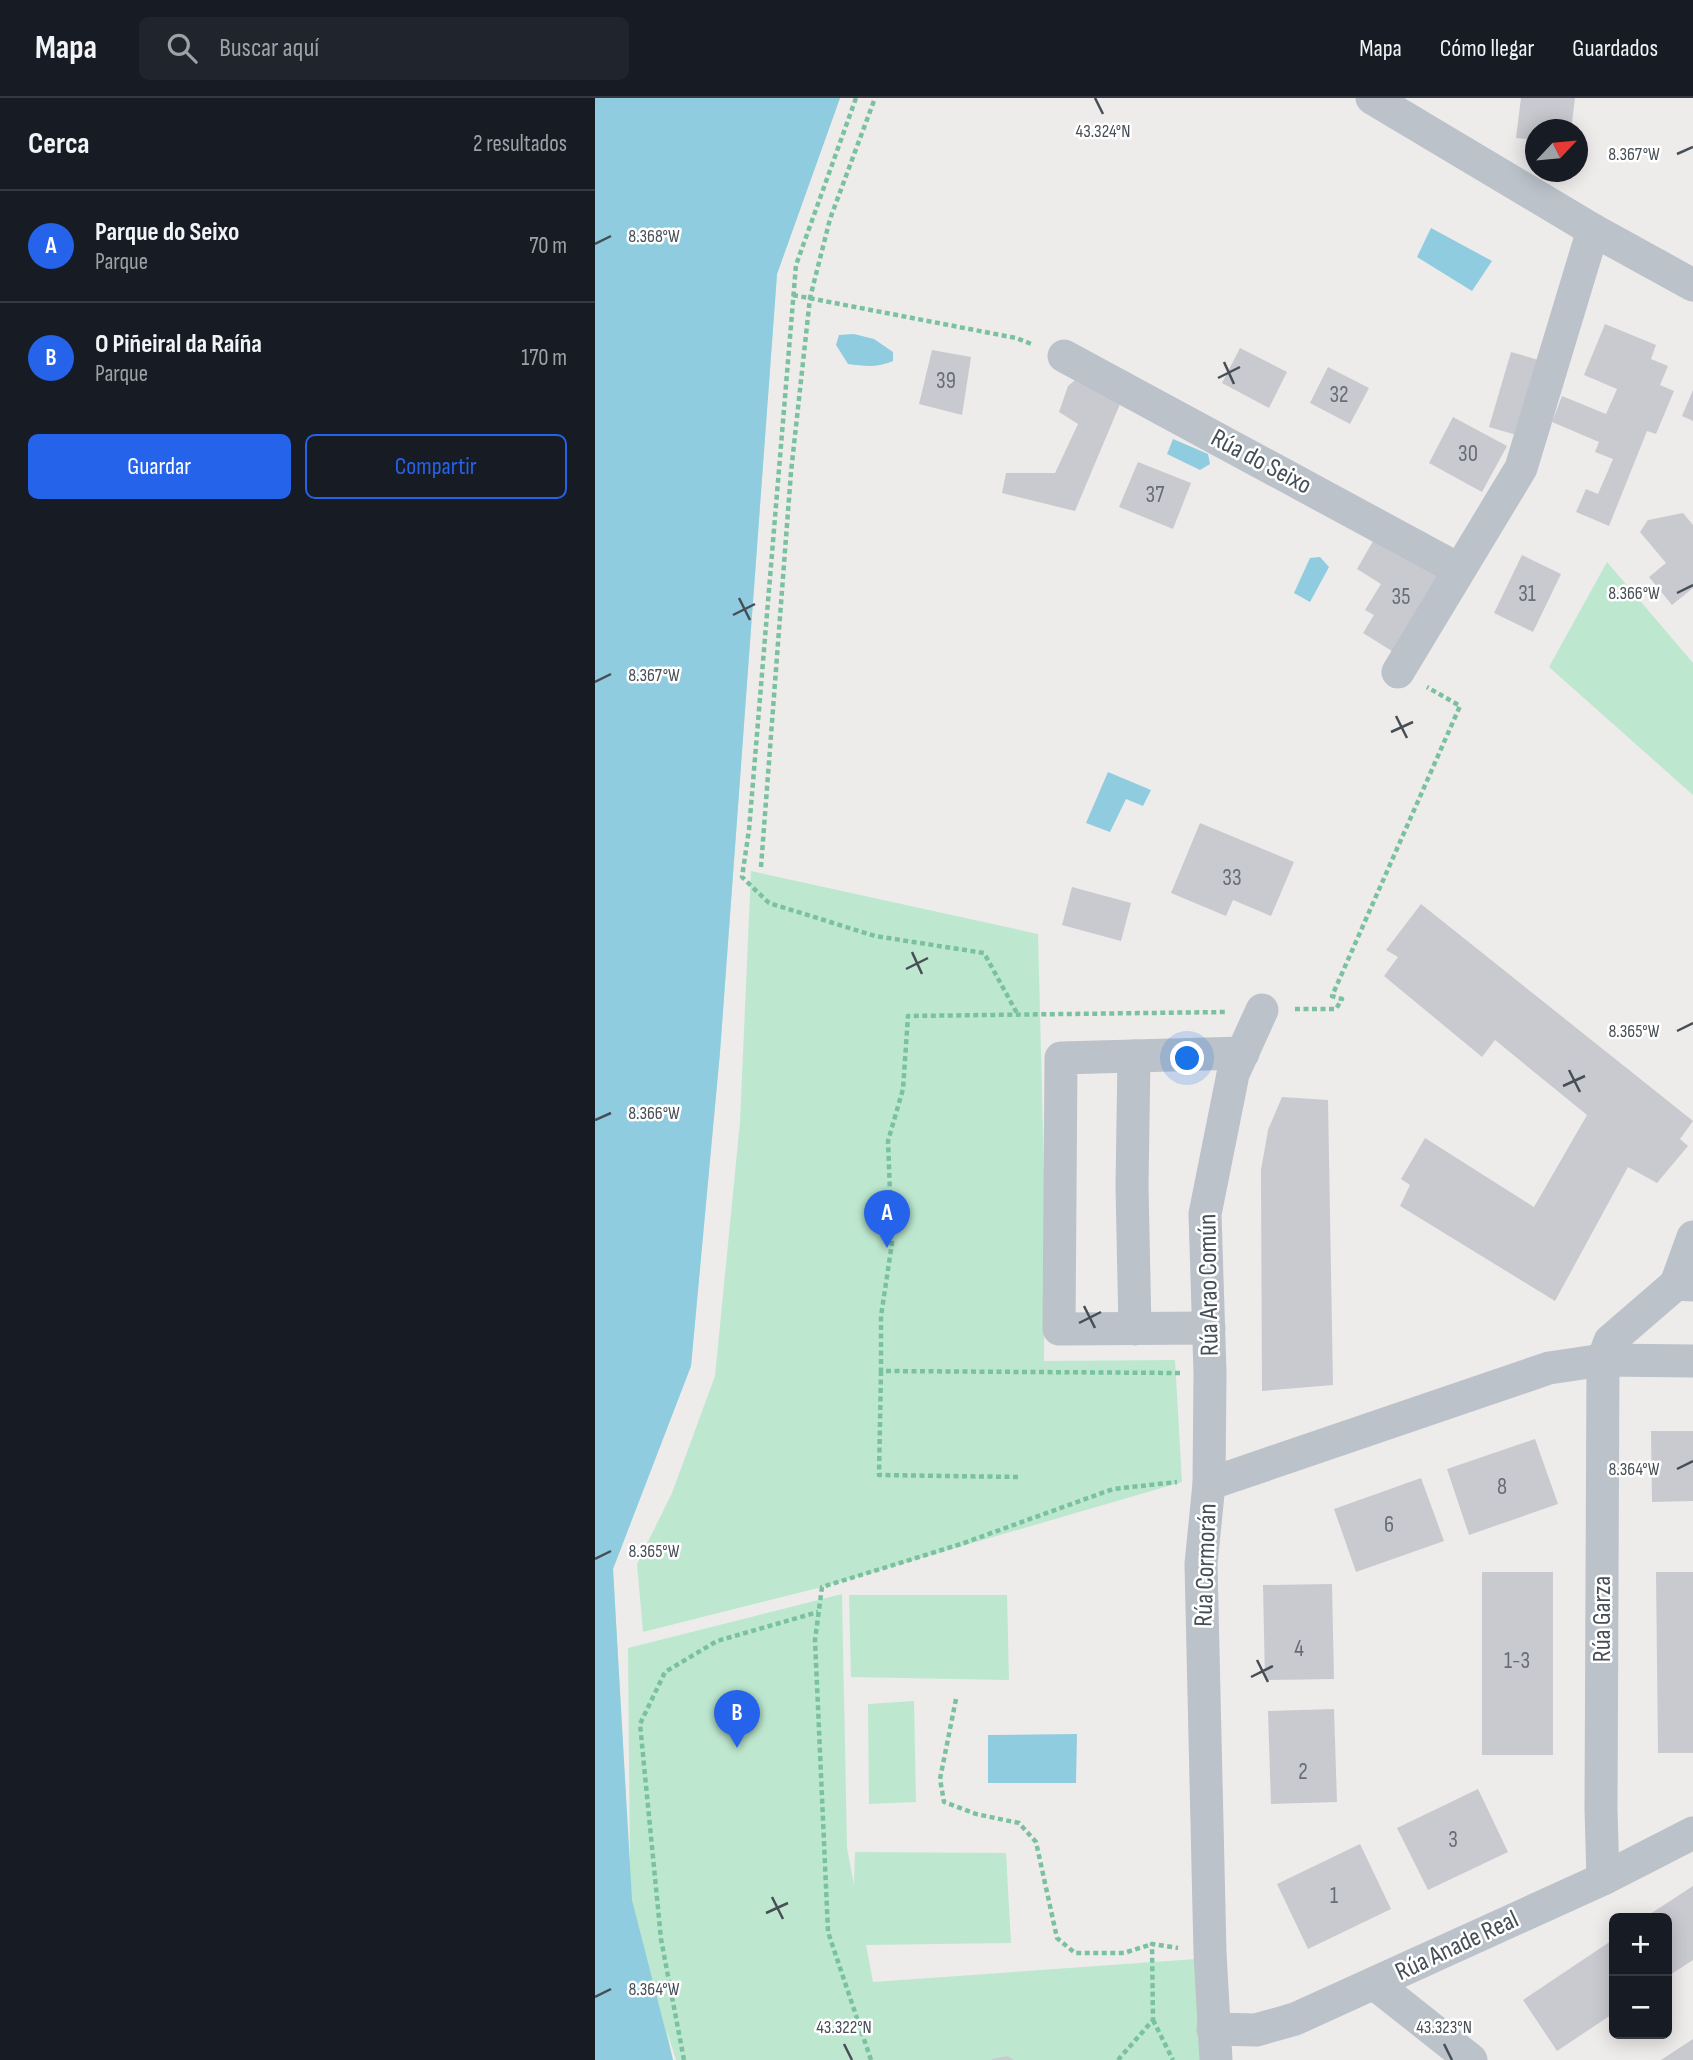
<!DOCTYPE html>
<html lang="es">
<meta charset="utf-8">
<style>
body{margin:0;font-family:"Sofia Sans Condensed",sans-serif;background:#20242c;color:#f1f3f6}
.controls{position:absolute;right:21px;bottom:21px;display:grid;overflow:hidden;border-radius:10px;box-shadow:0 4px 18px #0003}
.controls button{width:63px;height:63px;display:grid;place-items:center;padding:0;border:0;border-bottom:2px solid #363941;background:#171b24;color:#f1f3f6;font:35px sans-serif}
.compass{position:absolute;left:930px;top:21px;width:63px;height:63px;border-radius:50%;background:#171b24;box-shadow:0 4px 18px #0003;rotate:64deg}
.you{position:absolute;left:593px;top:961px;width:24px;height:24px;margin:-18px;border:5px solid #fff;border-radius:50%;background:#1a73e8;box-shadow:0 0 0 10px #1a73e833}
.badge{display:grid;place-items:center;width:46px;height:46px;border-radius:50%;background:#2563eb;color:#fff;font-size:23px;font-weight:700}
.pin{position:absolute;translate:-50% -58px;filter:drop-shadow(0 2px 4px #0008)}
.pin::after{content:'';position:absolute;top:37px;width:24px;height:21px;background:inherit;clip-path:polygon(0 0,100% 0,50% 100%)}
.list{margin:0;padding:0;list-style:none}
h2{display:flex;justify-content:space-between;align-items:center;height:91px;margin:0;padding:0 28px;font-size:30px}
h2 small{font-size:23px;font-weight:400;color:#9ea1a6}
.list li{display:grid;grid-template-columns:46px 1fr auto;gap:21px;align-items:center;box-sizing:border-box;height:112px;padding:0 28px;border-top:2px solid #363941}
.list b{display:block;font-size:26px;white-space:nowrap}
.list p{margin:0;font-size:23px;white-space:nowrap;color:#9ea1a6}
.list em{font-size:23px;font-style:normal;color:#9ea1a6}
.actions{display:flex;gap:14px;padding:21px 28px}
.actions a{flex:1;padding:16px 0;border:2px solid #2563eb;border-radius:10px;text-align:center;font-size:24px;color:#2563eb}
.actions .main{background:#2563eb;color:#fff}
.icon{flex:none;width:38px;height:38px;fill:none;stroke:currentColor;stroke-width:2;stroke-linecap:round;stroke-linejoin:round}
.map{position:relative;flex:none;width:1098px;height:1962px;overflow:hidden}
header{display:flex;align-items:center;gap:42px;box-sizing:border-box;height:98px;padding:0 35px;background:#171b24;border-bottom:2px solid #363941}
header strong{font-size:33px}
nav{display:flex;gap:38px;margin-inline-start:auto;font-size:24px}
.search{width:490px;height:63px;background:#20242c;display:flex;align-items:center;gap:18px;box-sizing:border-box;padding:0 24px;border-radius:10px;color:#9ea1a6;font-size:26px}
main{display:flex}
aside{flex:1;background:#171b24}
.map>svg:first-child{display:block}
</style>
<header>
<strong>Mapa</strong>
<div class="search"><svg class="icon" aria-label="search" viewBox="0 0 24 24"><circle cx="10" cy="10" r="6"/><path d="M15 15l6 6"/></svg>Buscar aquí</div>
<nav><a>Mapa</a><a>Cómo llegar</a><a>Guardados</a></nav>
</header>
<main>
<aside>
<h2>Cerca<small>2 resultados</small></h2>
<ul class="list">
<li><span class="badge">A</span><div><b>Parque do Seixo</b><p>Parque</p></div><em>70 m</em></li>
<li><span class="badge">B</span><div><b>O Piñeiral da Raíña</b><p>Parque</p></div><em>170 m</em></li>
</ul>
<div class="actions"><a class="main">Guardar</a><a>Compartir</a></div>
</aside>
<div class="map">
<svg width="1098" height="1962" viewBox="0 0 1098 1962">
<rect width="100%" height="100%" fill="#eeebeb"/>
<!-- green -->
<g fill="#bde8cf">
<polygon points="0,0 245,0 182,176 125,954 96,1268 18,1471 35,1775 33,1550 247,1496 252,1750 259,1787 260,1754 411,1755 416,1845 271,1847 278,1884 601,1861 608,1962 81,1962 72,1933 78,1962 0,1962"/>
<polygon points="1012,464 1098,565 1098,697 954,569"/>
<polygon points="156,773 443,836 450,1111 449,1263 580,1262 587,1384 227,1489 48,1534 42,1466 77,1395 120,1278 145,1024"/>
<polygon points="254,1497 412,1497 414,1582 256,1579"/>
<polygon points="319,1603 321,1704 274,1706 273,1606"/>
</g>
<!-- water -->
<g fill="#8fcce0">
<polygon points="0,0 245,0 182,176 125,954 96,1268 18,1471 37,1802 78,1962 0,1962"/>
<polygon points="836,130 897,163 877,193 822,159"/>
<path d="M259,236L279,241L298,254V263C283,270 269,268 253,266L241,247L244,237Z"/>
<polygon points="578,341 613,356 615,366 605,372 572,356"/>
<polygon points="725,459 734,469 715,504 699,495 715,460"/>
<polygon points="513,674 556,692 548,708 531,701 515,734 491,725"/>
<polygon points="482,1636 481,1685 393,1685 393,1637"/>
</g>
<!-- building -->
<g fill="#c9cad0">
<polygon points="926,0 980,0 976,32 940,32 940,42 921,40"/>
<polygon points="1010,226 1061,247 1056,261 1073,268 1065,287 1079,293 1061,336 1052,333 1014,428 981,414 991,391 1003,396 1018,361 1000,354 1004,344 957,324 967,298 1011,316 1022,291 989,277"/>
<polygon points="645,250 692,274 674,310 627,285"/>
<polygon points="337,252 376,259 367,317 324,306"/>
<polygon points="916,254 947,263 925,338 894,329"/>
<polygon points="733,269 774,290 755,326 715,305"/>
<polygon points="485,278 528,299 480,413 407,395 411,375 460,375 483,326 464,314 473,288"/>
<polygon points="1098,292 1098,323 1087,318"/>
<polygon points="858,319 912,348 887,394 834,365"/>
<polygon points="543,364 596,385 578,431 524,409"/>
<polygon points="1088,415 1098,427 1098,490 1077,507 1054,479 1071,465 1045,434 1053,422"/>
<polygon points="785,431 851,471 800,555 768,535 779,517 770,512 786,486 762,471"/>
<polygon points="927,457 966,476 938,534 899,515"/>
<polygon points="605,725 699,764 676,818 638,802 631,818 576,795"/>
<polygon points="477,789 536,805 526,843 467,827"/>
<polygon points="826,806 1098,1023 1085,1041 1093,1048 1062,1085 1033,1069 960,1203 805,1108 815,1087 806,1081 830,1040 939,1109 992,1017 900,942 887,959 789,878 803,859 791,852"/>
<polygon points="687,999 733,1002 738,1287 667,1293 666,1072 673,1032"/>
<polygon points="1056,1333 1098,1333 1098,1403 1057,1404"/>
<polygon points="940,1341 963,1406 874,1437 852,1371"/>
<polygon points="826,1380 849,1443 761,1474 739,1411"/>
<rect x="887" y="1474" width="71" height="183"/>
<polygon points="1061,1474 1098,1474 1098,1655 1063,1655"/>
<polygon points="737,1486 739,1581 670,1582 668,1487"/>
<polygon points="739,1611 742,1704 676,1706 673,1613"/>
<polygon points="883,1691 913,1754 833,1792 802,1730"/>
<polygon points="765,1746 796,1811 713,1851 682,1786"/>
<polygon points="1098,1788 1098,1862 1072,1879 1072,1820 1049,1820"/>
<polygon points="1019,1841 1019,1915 962,1953 928,1902"/>
<polygon points="1098,1941 1098,1962 1066,1962"/>
<polygon points="412,1958 419,1962 397,1962 397,1961"/>
</g>
<g fill="none" stroke-linecap="round" stroke-linejoin="round">
<!-- path -->
<g stroke="#7ac1a0" stroke-width="4.5" stroke-dasharray="5 3.5" stroke-linecap="butt">
<polyline points="261,0 201,167 154,732 147,779 174,805 280,838 389,855 423,917"/>
<polyline points="198,197 421,240 439,247"/>
<polyline points="166,769 196,374 215,200 235,121 280,0"/>
<polyline points="700,911 741,911 747,901 737,898 865,608 832,589"/>
<polyline points="286,1273 284,1377 424,1379"/>
<polyline points="585,1275 286,1273 286,1218 297,1145 293,1043 308,991 313,918 632,914"/>
<polyline points="361,1601 345,1681 349,1704 381,1716 424,1725 441,1744 462,1840 480,1855 529,1855 557,1846"/>
<polyline points="558,1922 578,1962"/>
<polyline points="89,1962 66,1841 45,1626 70,1574 122,1543 223,1514"/>
<polyline points="276,1962 233,1834 220,1542 227,1489 366,1446 518,1391 582,1384"/>
<polyline points="523,1962 558,1922 557,1846 583,1850"/>
</g>
<!-- minor -->
<g stroke="#bbc2c9" stroke-width="33">
<polyline points="777,0 998,132"/>
<polyline points="469,258 863,471"/>
<polyline points="803,574 926,370 998,132 1098,187"/>
<polyline points="539,958 537,1088 540,1231"/>
<polyline points="1081,1186 1098,1139"/>
<polyline points="614,1230 464,1231 466,960 648,955"/>
<polyline points="614,1386 954,1270 1008,1262 1098,1263"/>
<polyline points="1008,1781 1006,1711 1008,1262 1015,1243 1081,1186 1098,1187"/>
<polyline points="780,1886 876,1962"/>
<polyline points="618,1931 661,1932 700,1921 1008,1781 1098,1735"/>
<polyline points="621,1962 615,1855 606,1466 614,1386 615,1275 610,1116 638,976 667,912"/>
</g>
</g>
<!-- ticks -->
<path fill="none" stroke="#464e56" stroke-width="2.5" d="M500,0L508,16M1082,56L1098,49M0,146L16,138M629,264L639,286M623,280L645,269M1082,495L1098,487M144,500L155,522M138,517L160,506M0,584L16,576M801,618L812,640M796,634L818,624M317,854L327,876M311,871L333,860M1082,933L1098,925M974,972L985,994M968,988L990,978M0,1022L16,1015M489,1208L500,1230M484,1225L506,1214M1082,1371L1098,1363M0,1461L16,1453M662,1562L673,1584M656,1579L678,1568M177,1799L188,1821M171,1815L193,1805M0,1899L16,1891M249,1946L257,1962M849,1946L857,1962"/>
<g text-anchor="middle" dominant-baseline="central" stroke-width="5" stroke-linejoin="round" paint-order="stroke">
<!-- number labels -->
<g font-size="23" fill="#676d74">
<text x="351" y="283">39</text>
<text x="744" y="297">32</text>
<text x="873" y="356">30</text>
<text x="560" y="397">37</text>
<text x="932" y="496">31</text>
<text x="806" y="499">35</text>
<text x="637" y="780">33</text>
<text x="907" y="1389">8</text>
<text x="794" y="1427">6</text>
<text x="704" y="1551">4</text>
<text x="922" y="1563">1-3</text>
<text x="708" y="1674">2</text>
<text x="858" y="1742">3</text>
<text x="739" y="1798">1</text>
</g>
<!-- street labels -->
<g font-size="26" fill="#464e56" stroke="#fff">
<text transform="translate(666 364) rotate(28)">Rúa do Seixo</text>
<text transform="translate(614 1187) rotate(-91)">Rúa Arao Común</text>
<text transform="translate(611 1467) rotate(-88)">Rúa Cormorán</text>
<text transform="translate(1007 1521) rotate(-90)">Rúa Garza</text>
<text transform="translate(862 1848) rotate(-25)">Rúa Anade Real</text>
</g>
</g>
<g font-size="18" text-anchor="middle" fill="#464e56" stroke="#fff" stroke-width="5" stroke-linejoin="round" paint-order="stroke">
<text x="508" y="39">43.324°N</text>
<text x="1039" y="62">8.367°W</text>
<text x="59" y="144">8.368°W</text>
<text x="1039" y="501">8.366°W</text>
<text x="59" y="583">8.367°W</text>
<text x="1039" y="939">8.365°W</text>
<text x="59" y="1021">8.366°W</text>
<text x="1039" y="1377">8.364°W</text>
<text x="59" y="1459">8.365°W</text>
<text x="59" y="1897">8.364°W</text>
<text x="249" y="1935">43.322°N</text>
<text x="849" y="1935">43.323°N</text>
</g>
</svg>
<div class="controls">
<button>+</button>
<button>−</button>
</div>
<svg class="compass" viewBox="-18 -18 36 36"><path d="M0-13l5 13h-10z" fill="#e53935"/><path d="M0 13l5-13h-10z" fill="#9ea1a6"/></svg>
<div class="you"></div>
<div class="pin badge" style="left:292px;top:1150px">A</div>
<div class="pin badge" style="left:142px;top:1650px">B</div>
</div>
</main>
